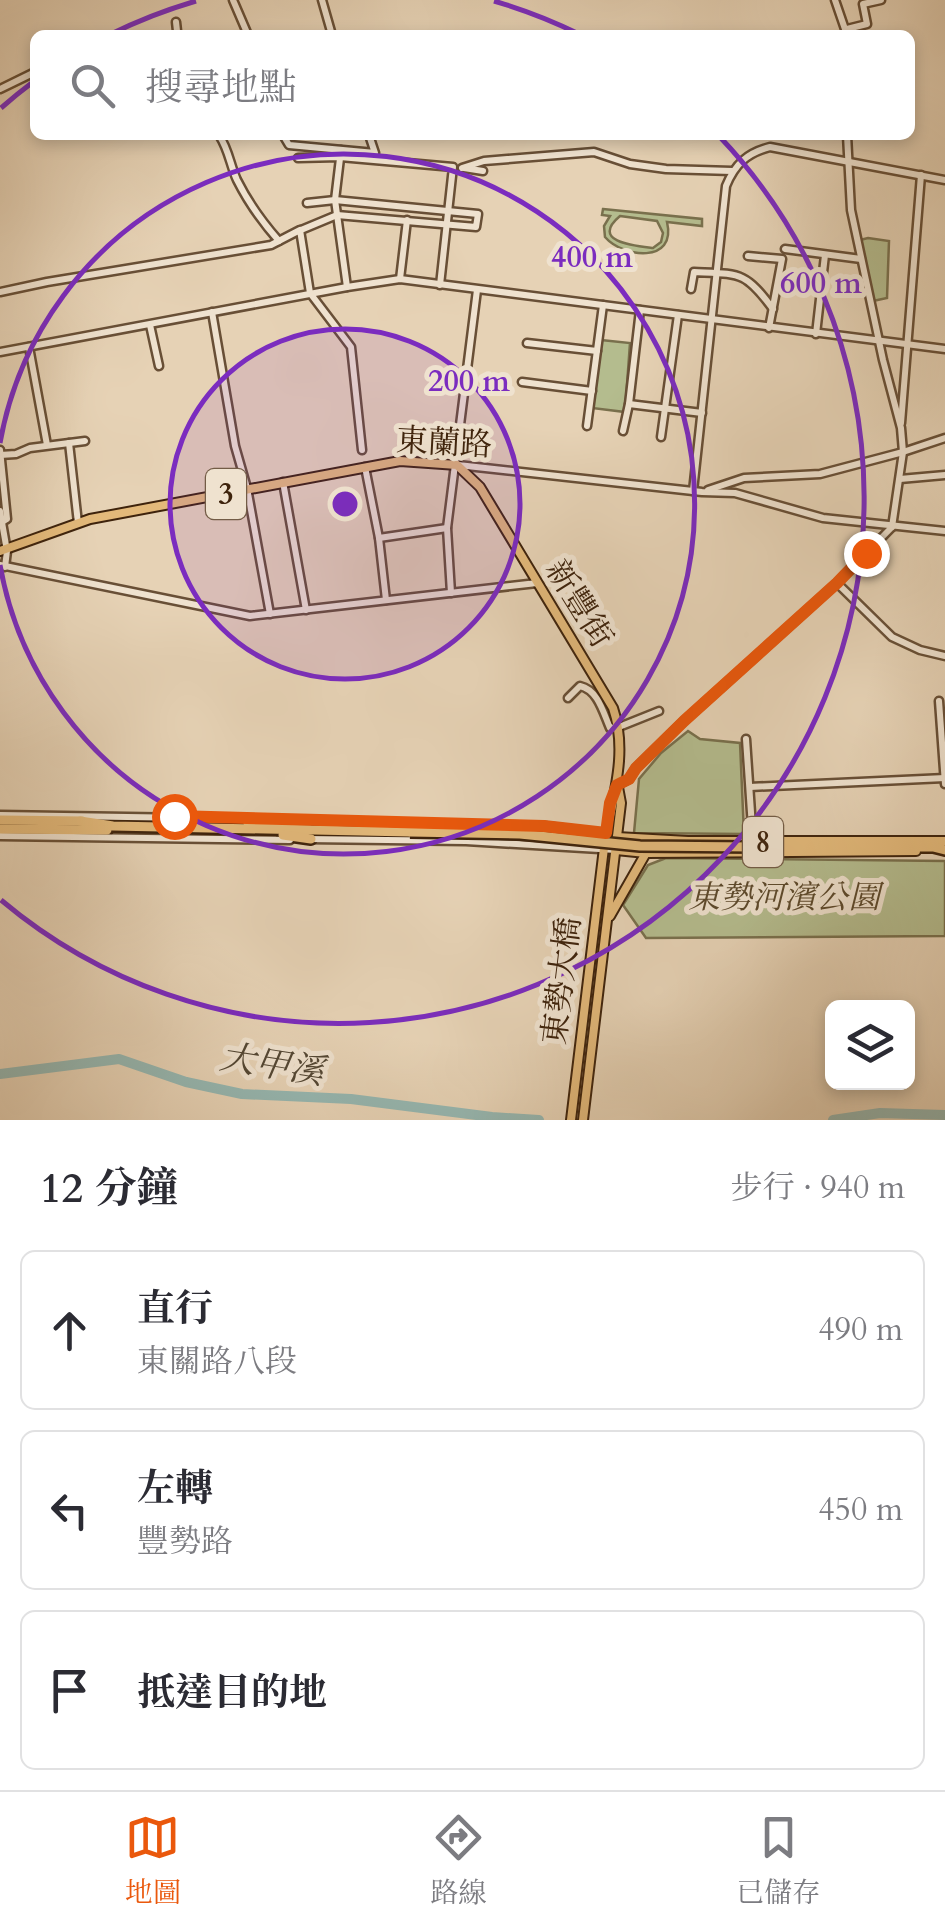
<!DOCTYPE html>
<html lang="zh-TW">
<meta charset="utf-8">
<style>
body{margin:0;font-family:Cardo,"Noto Serif TC",serif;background:#f7f7f7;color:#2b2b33}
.controls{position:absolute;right:30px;bottom:30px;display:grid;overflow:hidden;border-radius:15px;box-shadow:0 5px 15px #0003}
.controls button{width:90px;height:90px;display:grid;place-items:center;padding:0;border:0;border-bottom:2px solid #e1e1e2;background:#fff;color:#2b2b33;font:50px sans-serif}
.stop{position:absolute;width:30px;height:30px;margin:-22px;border:8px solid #ea580c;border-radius:50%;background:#fff}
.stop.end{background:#ea580c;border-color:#fff;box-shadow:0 2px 10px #0008}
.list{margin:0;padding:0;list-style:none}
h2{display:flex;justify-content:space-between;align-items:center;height:130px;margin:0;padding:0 40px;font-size:42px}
h2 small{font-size:32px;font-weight:400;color:#7c7c81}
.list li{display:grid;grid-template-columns:65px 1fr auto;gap:30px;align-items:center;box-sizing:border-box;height:160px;margin:0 20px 20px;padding:0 20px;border:2px solid #e1e1e2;border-radius:15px}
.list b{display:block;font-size:38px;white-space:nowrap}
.list p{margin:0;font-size:32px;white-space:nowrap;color:#7c7c81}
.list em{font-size:32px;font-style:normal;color:#7c7c81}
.icon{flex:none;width:55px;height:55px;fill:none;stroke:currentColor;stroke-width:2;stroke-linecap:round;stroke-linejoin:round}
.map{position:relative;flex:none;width:945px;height:1120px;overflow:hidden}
.search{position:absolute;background:#fff;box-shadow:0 5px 15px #0003;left:30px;right:30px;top:30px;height:110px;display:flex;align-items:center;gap:25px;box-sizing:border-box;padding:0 35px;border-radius:15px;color:#7c7c81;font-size:38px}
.sheet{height:670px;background:#fff}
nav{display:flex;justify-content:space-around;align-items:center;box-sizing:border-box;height:140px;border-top:2px solid #e1e1e2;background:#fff;font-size:28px;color:#7c7c81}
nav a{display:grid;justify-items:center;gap:5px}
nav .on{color:#ea580c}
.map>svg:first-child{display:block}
</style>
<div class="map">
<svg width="945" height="1120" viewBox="0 0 945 1120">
<rect width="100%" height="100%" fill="#e6d2b5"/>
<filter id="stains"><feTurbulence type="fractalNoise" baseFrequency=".002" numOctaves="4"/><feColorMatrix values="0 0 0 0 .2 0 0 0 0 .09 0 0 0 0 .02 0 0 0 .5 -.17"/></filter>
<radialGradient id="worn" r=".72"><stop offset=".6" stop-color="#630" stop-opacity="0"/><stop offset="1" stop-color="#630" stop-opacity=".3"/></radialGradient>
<!-- green -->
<g fill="#b4bc8e" stroke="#79704d" stroke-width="2.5" fill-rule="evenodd">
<path d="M603,209L702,219V226L667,222C677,264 623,258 605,237L604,226L610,216L602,215ZM620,216L657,221L663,233L661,242L653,248C636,246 589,242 620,216Z"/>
<polygon points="868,238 889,241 887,298 873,301 860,240"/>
<polygon points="601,340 630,343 625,412 592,408"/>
<polygon points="688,731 700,739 740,743 744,834 634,833 639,779 661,753"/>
<polygon points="666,858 945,861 945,936 646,938 623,905 648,865"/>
</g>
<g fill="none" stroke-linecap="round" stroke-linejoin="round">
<!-- river -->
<g stroke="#96b7b1" stroke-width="10">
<polyline points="0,1074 119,1059 186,1082 242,1094 351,1099 492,1117 539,1120"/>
<polyline points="833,1120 880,1113 945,1115"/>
</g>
<defs>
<g id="minor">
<polyline points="233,0 248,35"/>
<polyline points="322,0 332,35"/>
<polyline points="835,0 847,35"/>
<polyline points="847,29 867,24 863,4 881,0"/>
<polyline points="175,35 177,31 176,22"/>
<polyline points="0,89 35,72"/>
<path d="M219,135C229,150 230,165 237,180C248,202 263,223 279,241"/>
<polyline points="283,135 289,145 375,153 369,135"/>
<polyline points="847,135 851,210 883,360 901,428 903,452 892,527"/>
<polyline points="341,150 335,200 347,287"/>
<polyline points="298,158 340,157 453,167 440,285"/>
<polyline points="462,168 484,161 594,152 630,164 666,169 732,171"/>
<polyline points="464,168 483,171"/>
<polyline points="301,230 337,215 476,227 478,214 335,200 307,203"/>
<polyline points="785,249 861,259"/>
<polyline points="748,256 782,259 769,328"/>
<polyline points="400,279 407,220"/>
<path d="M691,289L694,272C740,274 745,271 773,309"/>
<polyline points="0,292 47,282 271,245 300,230 310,293 351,347 362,450"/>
<polyline points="212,312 235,446 247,488 270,614"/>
<polyline points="150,325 159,366"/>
<polyline points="816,334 825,255"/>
<polyline points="527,343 597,351"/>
<polyline points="29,347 47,445"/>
<polyline points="0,352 347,287 400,279 945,349"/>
<polyline points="522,382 592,391"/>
<polyline points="629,404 702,413"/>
<polyline points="901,423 921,175"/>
<polyline points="587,426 603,305"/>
<polyline points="623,431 629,404 640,310"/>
<polyline points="661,437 678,315"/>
<polyline points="69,443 78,523"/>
<polyline points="0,450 7,519 2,522"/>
<polyline points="0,455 16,454 30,448 85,441"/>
<polyline points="458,465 702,492 735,493 823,518 945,531"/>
<polyline points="365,467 379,538 386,600"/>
<polyline points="900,479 945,475"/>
<polyline points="283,482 306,610"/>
<polyline points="708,490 744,478 820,474 903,452 945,438"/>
<path d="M693,491L726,186C735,164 747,153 770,147L945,180"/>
<polyline points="0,511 7,551 5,567"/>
<polyline points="379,538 447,528"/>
<polyline points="0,565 250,616 537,583"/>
<polyline points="837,583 892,637 920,650 945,656"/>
<polyline points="451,593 447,528 477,290"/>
<path d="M568,698L580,686C598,690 603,712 610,728L619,727L659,711"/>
<polyline points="939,701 945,784"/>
<polyline points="746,739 753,842"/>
<polyline points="617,785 629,779 636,768 684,721 837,583 892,527"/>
<polyline points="750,787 945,778"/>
<polyline points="0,815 254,819"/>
<polyline points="306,821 544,826 608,834"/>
<polyline points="0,836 290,840"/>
<polyline points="307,839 466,841 616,850"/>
</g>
<g id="major">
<path d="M0,551L90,519L400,461L457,465L480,487L613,708C629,755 611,801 604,848L571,1120"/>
<polyline points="617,837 688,841 945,841"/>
<polyline points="616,850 646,853 916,851"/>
<polyline points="610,916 646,853"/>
<polyline points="583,1120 621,803 618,787"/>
</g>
<g id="highway">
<polyline points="0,820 82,821"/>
<polyline points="80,821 113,826 410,832"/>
<polyline points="248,823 310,821"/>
<polyline points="0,829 107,830"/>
<polyline points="283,835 311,839"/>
<polyline points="754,847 933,847 945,850"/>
</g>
</defs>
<!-- minor casing -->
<use href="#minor" stroke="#684f36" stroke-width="11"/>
<!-- major casing -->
<use href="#major" stroke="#3e230c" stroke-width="12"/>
<!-- highway casing -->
<use href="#highway" stroke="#3e230c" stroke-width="14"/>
<!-- minor -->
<use href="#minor" stroke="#efe2cf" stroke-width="6"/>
<!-- major -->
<use href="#major" stroke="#e3b97a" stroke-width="8"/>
<!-- highway -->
<use href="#highway" stroke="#e3b97a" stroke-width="9"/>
<defs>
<polyline id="highway-bridge" points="410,832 520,834 640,846 754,847"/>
</defs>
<!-- highway-bridge casing -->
<use href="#highway-bridge" stroke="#3e230c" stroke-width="14" stroke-linecap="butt"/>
<!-- highway-bridge -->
<use href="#highway-bridge" stroke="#e3b97a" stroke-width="9"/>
</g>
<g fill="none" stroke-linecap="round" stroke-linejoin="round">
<!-- route -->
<polyline stroke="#ea580c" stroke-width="12" points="174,816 544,826 606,833 610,803 617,785 629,779 636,768 684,721 837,583 866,553"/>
</g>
<!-- distance rings -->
<circle cx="345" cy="504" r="175" fill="#7b2cbf" fill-opacity=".12"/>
<g fill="none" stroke="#7b2cbf" stroke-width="5">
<circle cx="345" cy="504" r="175"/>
<path d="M0 443A350 350 0 1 1 0 565"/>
<path d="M1 108A525 525 0 0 1 33 82M111 34A525 525 0 0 1 196 1M494 1A525 525 0 0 1 579 34M719 136A525 525 0 0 1 1 900"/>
</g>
<g text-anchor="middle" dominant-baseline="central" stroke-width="10" stroke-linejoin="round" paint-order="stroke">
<!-- shield labels -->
<g fill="#efe2cf" stroke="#735c46" stroke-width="2.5">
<rect x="206" y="469" width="40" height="50" rx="8"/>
<rect x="743" y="817" width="40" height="50" rx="8"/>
</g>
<g font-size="30" font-weight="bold" fill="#3e230c">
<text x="226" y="494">3</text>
<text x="763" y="842">8</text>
</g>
<!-- street labels -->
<g font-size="32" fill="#3e230c" stroke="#efe2cf">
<text transform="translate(444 443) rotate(3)">東蘭路</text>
<text transform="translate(579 604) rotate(58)">新豐街</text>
<text transform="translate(562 981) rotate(-83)">東勢大橋</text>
</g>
<!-- park labels -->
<g font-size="32" font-style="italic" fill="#5c492c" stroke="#efe2cf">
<text x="784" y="898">東勢河濱公園</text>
</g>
<!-- water labels -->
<g font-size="35" font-style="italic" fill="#544835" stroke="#efe2cf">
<text transform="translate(272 1065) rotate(9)">大甲溪</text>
</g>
</g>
<circle cx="345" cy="504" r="15" fill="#7b2cbf" stroke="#efe2cf" stroke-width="5"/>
<g font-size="30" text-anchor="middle" font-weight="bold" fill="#7b2cbf" stroke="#efe2cf" stroke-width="10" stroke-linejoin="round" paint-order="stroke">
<text x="592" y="267">400 m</text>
<text x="821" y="293">600 m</text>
<text x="469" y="391">200 m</text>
</g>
<rect width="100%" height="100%" filter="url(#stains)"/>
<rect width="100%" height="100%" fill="url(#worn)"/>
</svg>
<div class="controls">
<button><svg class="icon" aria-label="layers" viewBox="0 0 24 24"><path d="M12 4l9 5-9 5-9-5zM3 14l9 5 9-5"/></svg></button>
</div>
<div class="stop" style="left:174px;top:816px"></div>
<div class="stop end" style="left:866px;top:553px"></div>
<div class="search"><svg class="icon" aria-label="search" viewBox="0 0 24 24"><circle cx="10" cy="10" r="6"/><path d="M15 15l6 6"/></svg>搜尋地點</div>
</div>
<section class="sheet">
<h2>12 分鐘<small>步行 · 940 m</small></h2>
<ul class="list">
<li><svg class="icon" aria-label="ahead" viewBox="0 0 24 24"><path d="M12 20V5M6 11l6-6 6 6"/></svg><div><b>直行</b><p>東關路八段</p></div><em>490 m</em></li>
<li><svg class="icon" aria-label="left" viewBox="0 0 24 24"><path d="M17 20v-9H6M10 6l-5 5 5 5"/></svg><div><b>左轉</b><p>豐勢路</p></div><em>450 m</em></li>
<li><svg class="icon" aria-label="arrive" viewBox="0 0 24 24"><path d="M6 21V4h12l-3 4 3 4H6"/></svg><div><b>抵達目的地</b></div></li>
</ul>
</section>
<nav>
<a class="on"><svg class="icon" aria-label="map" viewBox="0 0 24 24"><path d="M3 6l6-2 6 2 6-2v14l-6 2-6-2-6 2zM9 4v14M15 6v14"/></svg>地圖</a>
<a><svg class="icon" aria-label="directions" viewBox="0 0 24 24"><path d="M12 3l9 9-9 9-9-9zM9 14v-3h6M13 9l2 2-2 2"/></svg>路線</a>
<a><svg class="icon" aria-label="saved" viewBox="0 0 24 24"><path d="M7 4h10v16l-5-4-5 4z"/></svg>已儲存</a>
</nav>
